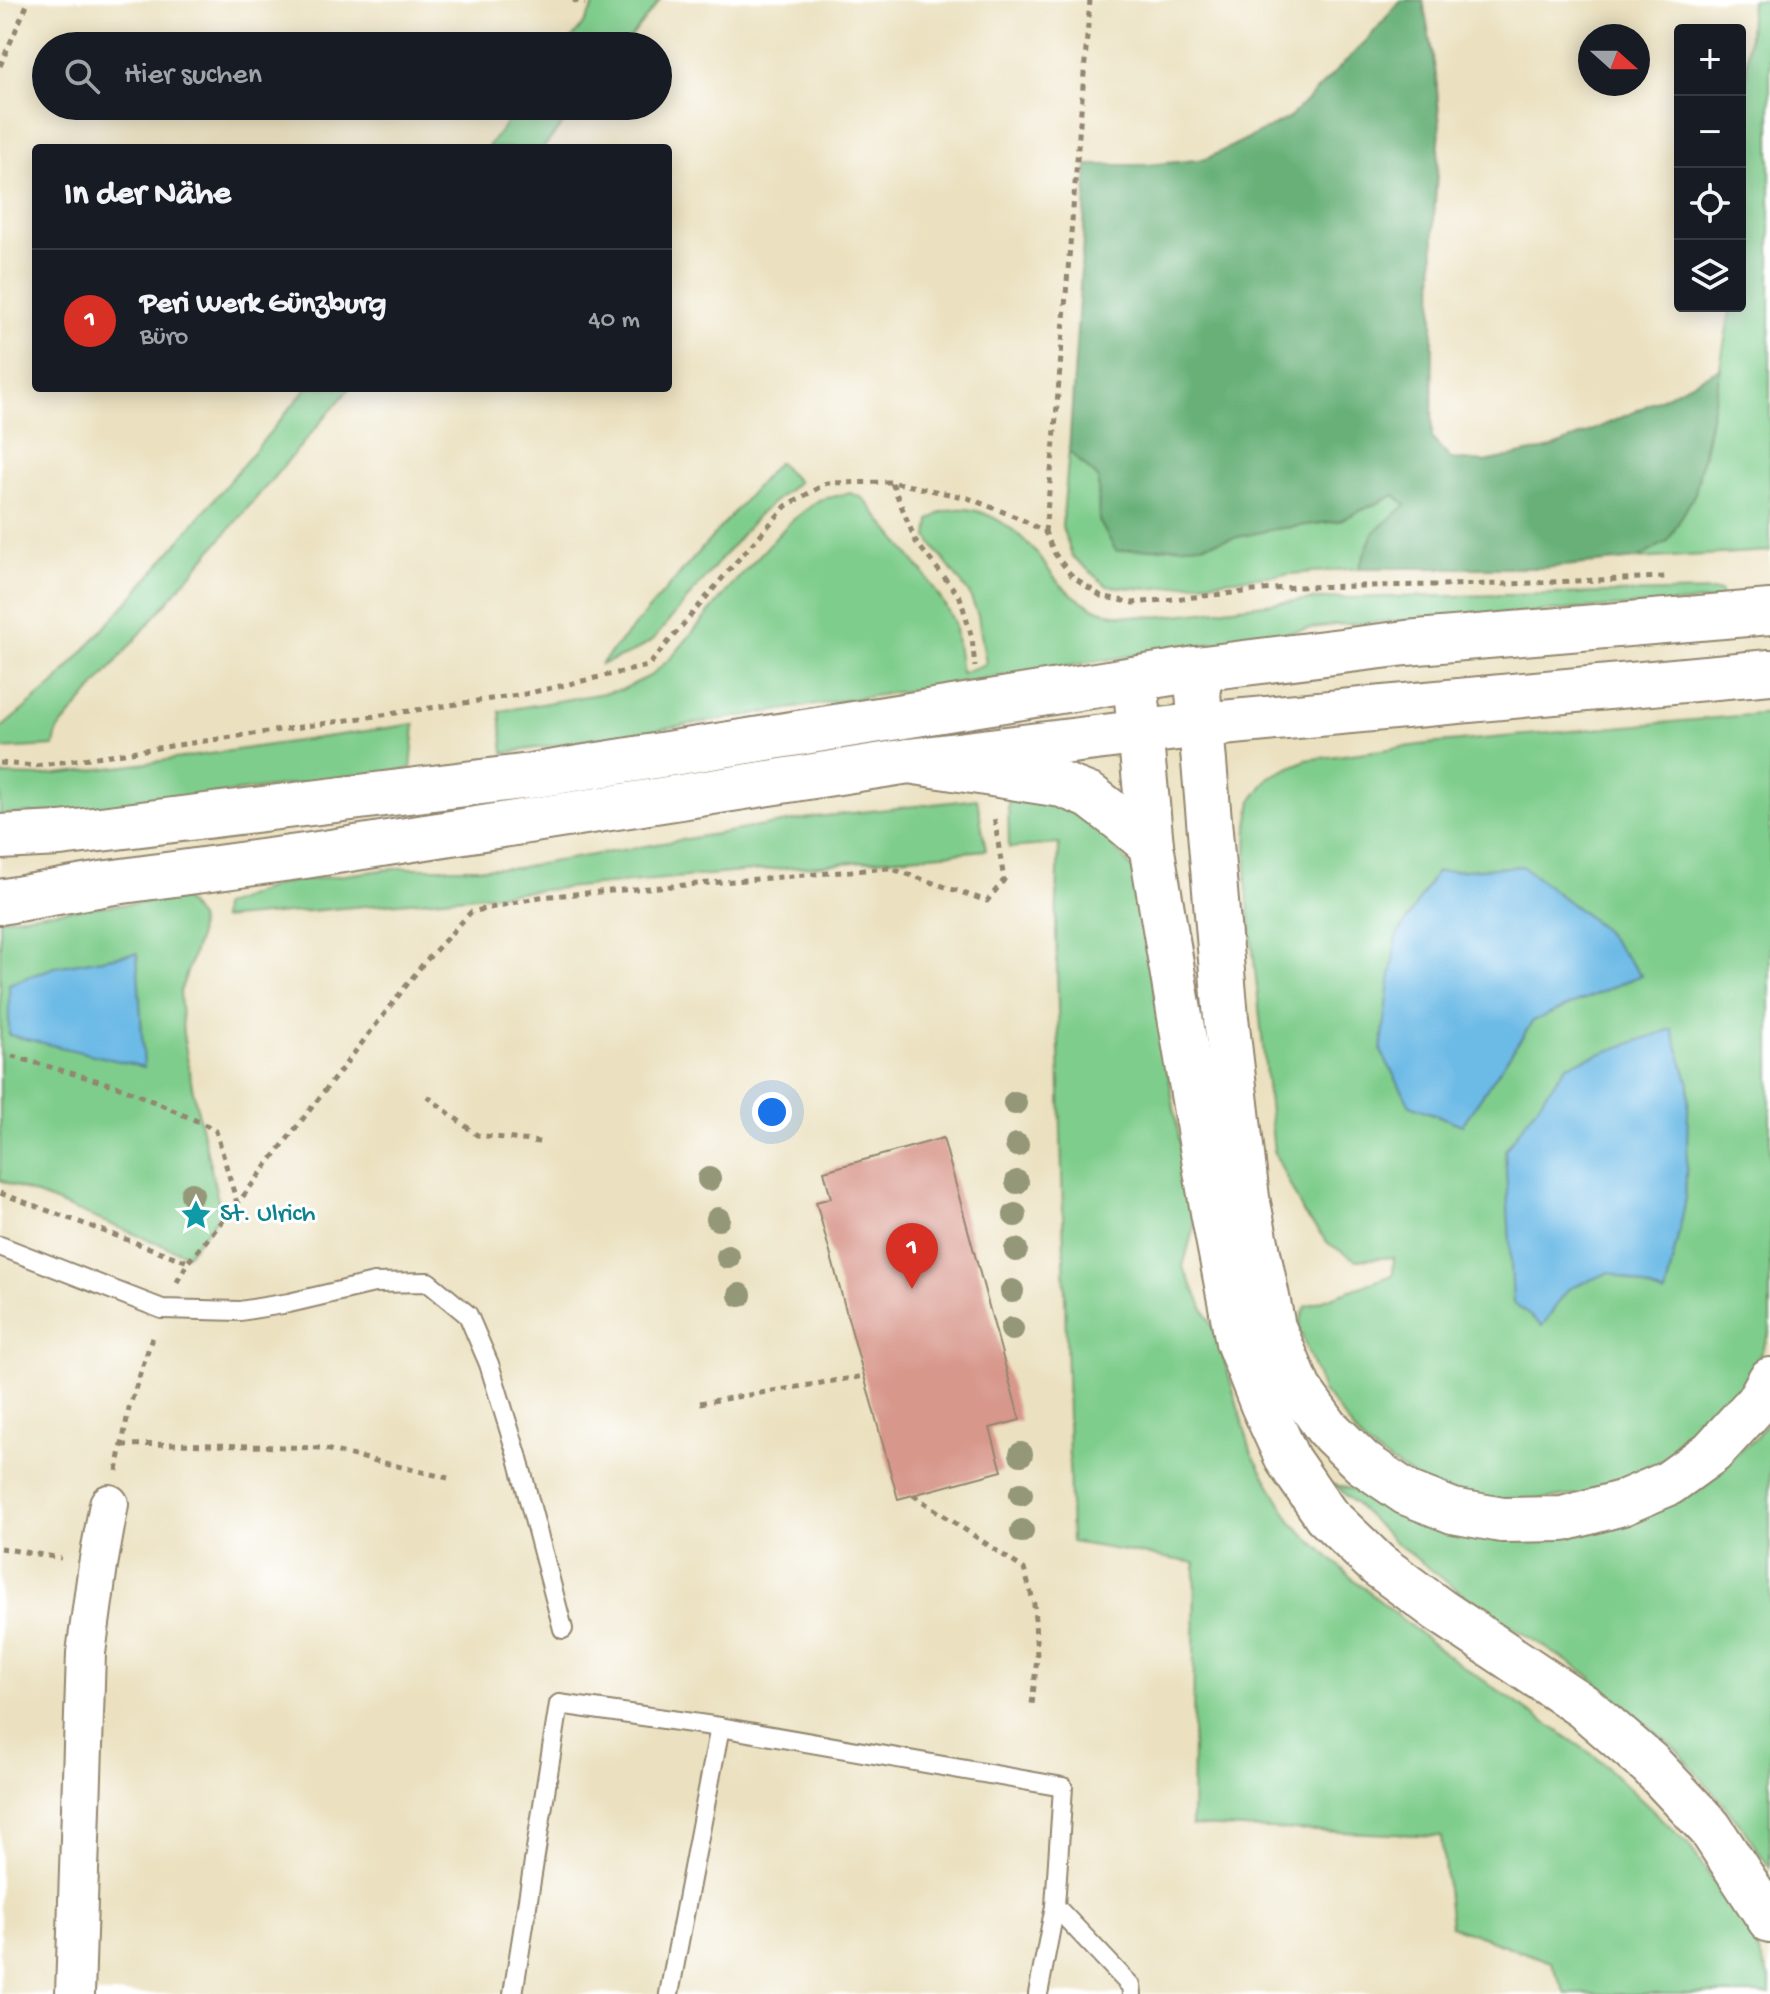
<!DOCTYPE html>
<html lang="de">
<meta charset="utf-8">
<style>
body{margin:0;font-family:"Gochi Hand",sans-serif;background:#242831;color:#f1f3f6}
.controls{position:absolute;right:24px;top:24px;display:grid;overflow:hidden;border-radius:8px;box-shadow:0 4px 20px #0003}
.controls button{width:72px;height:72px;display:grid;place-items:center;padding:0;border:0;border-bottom:2px solid #363941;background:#171b24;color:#f1f3f6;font:40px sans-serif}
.compass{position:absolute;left:1578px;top:24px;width:72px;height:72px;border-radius:50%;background:#171b24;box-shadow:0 4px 20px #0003;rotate:111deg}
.you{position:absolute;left:772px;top:1112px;width:28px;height:28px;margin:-20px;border:6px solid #fff;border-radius:50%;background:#1a73e8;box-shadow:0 0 0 12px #1a73e833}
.badge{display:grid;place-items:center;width:52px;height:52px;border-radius:50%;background:#d93025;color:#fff;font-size:26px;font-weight:700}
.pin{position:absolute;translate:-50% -66px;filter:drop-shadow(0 2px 4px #0008)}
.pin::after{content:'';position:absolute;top:42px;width:28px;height:24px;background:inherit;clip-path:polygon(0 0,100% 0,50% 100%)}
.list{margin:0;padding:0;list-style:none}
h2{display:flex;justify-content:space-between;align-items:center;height:104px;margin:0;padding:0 32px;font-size:34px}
h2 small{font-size:26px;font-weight:400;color:#9ea1a6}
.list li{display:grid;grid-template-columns:52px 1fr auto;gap:24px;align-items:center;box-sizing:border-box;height:144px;padding:0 32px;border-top:2px solid #363941}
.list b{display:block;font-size:30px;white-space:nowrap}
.list p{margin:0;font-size:26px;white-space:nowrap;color:#9ea1a6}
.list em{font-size:26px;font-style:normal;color:#9ea1a6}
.icon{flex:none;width:44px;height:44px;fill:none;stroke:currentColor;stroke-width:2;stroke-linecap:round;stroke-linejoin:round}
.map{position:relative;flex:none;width:1770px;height:1994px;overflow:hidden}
.search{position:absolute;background:#171b24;box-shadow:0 4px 20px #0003;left:32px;top:32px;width:640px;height:88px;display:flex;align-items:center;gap:20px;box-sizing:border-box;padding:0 28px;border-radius:44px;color:#9ea1a6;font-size:30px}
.panel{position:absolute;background:#171b24;box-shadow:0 4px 20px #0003;left:32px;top:144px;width:640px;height:248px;border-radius:8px}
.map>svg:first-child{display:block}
</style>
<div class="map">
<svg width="1770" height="1994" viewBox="0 0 1770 1994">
<rect width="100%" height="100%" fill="#fff"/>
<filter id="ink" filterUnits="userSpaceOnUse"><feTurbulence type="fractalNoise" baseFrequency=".0125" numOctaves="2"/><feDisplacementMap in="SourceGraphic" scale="16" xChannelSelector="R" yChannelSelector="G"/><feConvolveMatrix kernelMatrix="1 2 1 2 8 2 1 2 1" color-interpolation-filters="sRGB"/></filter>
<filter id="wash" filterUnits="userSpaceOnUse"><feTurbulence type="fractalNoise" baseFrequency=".006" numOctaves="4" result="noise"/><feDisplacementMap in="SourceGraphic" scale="32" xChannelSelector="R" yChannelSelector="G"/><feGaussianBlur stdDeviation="1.8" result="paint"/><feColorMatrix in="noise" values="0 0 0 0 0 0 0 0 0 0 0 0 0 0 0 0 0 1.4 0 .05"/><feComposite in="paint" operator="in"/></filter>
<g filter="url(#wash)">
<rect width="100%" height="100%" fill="#ebe1c0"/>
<!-- green -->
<g fill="#7fcd8c" stroke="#5d7c55" stroke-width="2">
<polygon points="597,0 660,0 624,46 566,46 585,22"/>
<polygon points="1751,0 1770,0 1770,551 1637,559 1668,541 1695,493 1707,439 1731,306 1740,306 1740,179"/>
<polygon points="520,106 577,106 543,148 487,148"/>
<polygon points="307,388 350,388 57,731 54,746 0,749 0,729 54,684 134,595"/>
<polygon points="1069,451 1098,478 1099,521 1275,529 1338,521 1395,495 1407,505 1373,533 1359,568 1233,579 1150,589 1107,586 1072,556 1062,527"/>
<polygon points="778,462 798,482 758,515 653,640 631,653 600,665"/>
<path d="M850,493L863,498L923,572L944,604L954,622L961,673L986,664L978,616L969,593L936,550L928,537L930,520C963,493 1006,520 1031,547C1042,558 1049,573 1061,585C1072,595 1088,606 1102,611C1141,624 1208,611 1248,606C1279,602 1309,599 1339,598L1720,591L1723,600L1333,625L504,753L500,711L621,690L650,676L673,656L734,583L789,523L819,500Z"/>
<polygon points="1770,713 1770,1331 1752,1374 1708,1434 1672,1461 1610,1492 1507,1503 1429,1487 1366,1446 1323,1391 1298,1326 1306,1306 1393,1275 1394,1257 1356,1260 1328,1243 1304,1214 1274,1152 1246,883 1248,826 1252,800 1269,777 1306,760 1427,744"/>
<polygon points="415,724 411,769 96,810 0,815 0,775 40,776 126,766"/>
<polygon points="1008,796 1055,803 1100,829 1134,871 1194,1226 1183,1267 1217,1336 1252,1454 1293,1524 1354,1580 1445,1654 1596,1757 1688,1844 1751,1935 1770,1978 1770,1994 1566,1994 1551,1962 1451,1926 1441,1836 1192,1826 1195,1563 1071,1542 1056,929 1059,844 1009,848"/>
<polygon points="977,799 986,850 221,919 222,906 283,883 398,868 516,868 816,817"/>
<polygon points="183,899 199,918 198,940 180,992 183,1034 192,1086 221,1213 187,1255 0,1180 0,919 75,909"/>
<polygon points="1770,1419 1770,1868 1742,1826 1678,1751 1584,1672 1472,1601 1395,1542 1335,1485 1366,1493 1407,1513 1463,1532 1703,1482 1755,1439"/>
</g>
<!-- forest -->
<polygon fill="#67b078" stroke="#516d4b" stroke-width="2" points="1401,0 1423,0 1436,75 1440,128 1434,216 1432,439 1451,459 1485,462 1552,448 1634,412 1721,368 1695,493 1668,541 1637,559 1543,568 1359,568 1373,533 1406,505 1395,495 1338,521 1275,529 1201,545 1116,551 1099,521 1098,478 1069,451 1088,165 1147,165 1206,159 1289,118 1368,39"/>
<!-- water -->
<g fill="#6cbae6" stroke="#547282" stroke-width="2">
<polygon points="1522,866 1600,926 1641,975 1533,1021 1462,1125 1410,1105 1381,1051 1396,938 1436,872"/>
<polygon points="137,953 144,1067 9,1035 9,984 55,967"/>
<polygon points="1672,1029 1689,1084 1685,1204 1665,1295 1610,1272 1568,1289 1542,1326 1513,1302 1505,1150 1567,1065"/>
</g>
<g id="blocks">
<!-- building -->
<polygon fill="#d8978b" points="943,1138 1020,1420 990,1428 1002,1471 898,1499 816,1202 831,1198 824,1171"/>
</g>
</g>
<g filter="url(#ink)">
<use href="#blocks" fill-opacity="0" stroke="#93866f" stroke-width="2"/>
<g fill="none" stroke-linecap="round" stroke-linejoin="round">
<defs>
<g id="lane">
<polyline points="0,1246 162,1309 240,1311 289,1303 374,1283 428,1282 468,1315 489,1364 518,1458 563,1629"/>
<polyline points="513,1994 559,1704 720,1727"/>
<polyline points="669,1994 720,1727 1063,1787 1055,1906 1131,1986 1132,1994"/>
<polyline points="1038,1994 1055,1906"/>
</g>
<polyline id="street" points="75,1994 86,1653 98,1565 109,1504"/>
<g id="primary">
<polyline points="0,837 60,834 530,776 1196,669 1406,643 1770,612"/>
<polyline points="0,902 108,883 305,856 909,761 1201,725 1770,672"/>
</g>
<g id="highway">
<polyline points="1196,669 1226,1018 1247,1198 1273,1327 1299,1389 1327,1428 1363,1463 1407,1493 1453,1511 1502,1520 1563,1519 1622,1503 1669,1483 1712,1452 1757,1403 1770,1380"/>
<polyline points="1135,679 1151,845 1213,1212 1238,1342 1262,1403 1288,1460 1326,1515 1378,1565 1439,1610 1584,1707 1650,1764 1710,1828 1770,1920"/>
<polyline points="909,761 1062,785 1090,796 1124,822 1151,845"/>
</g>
</defs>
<!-- lane casing -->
<use href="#lane" stroke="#93866f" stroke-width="22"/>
<!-- street casing -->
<use href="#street" stroke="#93866f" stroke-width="42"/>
<!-- primary casing -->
<use href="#primary" stroke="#93866f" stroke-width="48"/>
<!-- highway casing -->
<use href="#highway" stroke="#93866f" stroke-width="48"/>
<!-- path -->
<g stroke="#93866f" stroke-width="5" stroke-dasharray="6 6" stroke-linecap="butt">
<polyline points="573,0 585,4"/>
<polyline points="0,66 29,0"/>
<polyline points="892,483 916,542 960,597 972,638 975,667"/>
<polyline points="1045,532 1054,442 1090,0"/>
<polyline points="0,763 35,766 525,694 648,666 736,562 786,506 827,483 892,482 968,498 1021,519 1045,532 1055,554 1072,576 1101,596 1133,603 1294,587 1508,584 1665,577"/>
<polyline points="12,1056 123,1088 206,1125 216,1131 237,1203"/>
<polyline points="427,1096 477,1135 540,1142"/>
<polyline points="0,1193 188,1262"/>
<polyline points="177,1282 188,1262 237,1204 423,964 471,912 540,897 889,868 987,901 1004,880 994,816"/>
<polyline points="700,1403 864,1376"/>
<polyline points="122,1445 175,1444 321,1448 448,1478"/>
<polyline points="117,1471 129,1408 153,1335"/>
<polyline points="913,1495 1024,1569 1034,1604 1037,1657 1032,1705"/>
<polyline points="0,1548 61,1558"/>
</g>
<!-- lane -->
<use href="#lane" stroke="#fff" stroke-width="18"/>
<!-- street -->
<use href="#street" stroke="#fff" stroke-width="38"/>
<!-- primary -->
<use href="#primary" stroke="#fff" stroke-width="44"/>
<!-- highway -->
<use href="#highway" stroke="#fff" stroke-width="44"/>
</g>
<!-- trees -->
<g fill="#959779">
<circle cx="1015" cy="1103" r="12"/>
<circle cx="1017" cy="1145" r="12"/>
<circle cx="709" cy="1179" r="12"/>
<circle cx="1017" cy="1182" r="12"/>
<circle cx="192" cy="1194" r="12"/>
<circle cx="1015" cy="1215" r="12"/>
<circle cx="718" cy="1219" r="12"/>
<circle cx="1016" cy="1250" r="12"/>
<circle cx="728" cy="1257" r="12"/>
<circle cx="1012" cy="1291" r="12"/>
<circle cx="740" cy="1295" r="12"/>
<circle cx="1012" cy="1329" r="12"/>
<circle cx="1021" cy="1454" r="12"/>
<circle cx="1021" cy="1494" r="12"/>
<circle cx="1022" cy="1531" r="12"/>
</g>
</g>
<!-- icons -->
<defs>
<symbol id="sight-bare" viewBox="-9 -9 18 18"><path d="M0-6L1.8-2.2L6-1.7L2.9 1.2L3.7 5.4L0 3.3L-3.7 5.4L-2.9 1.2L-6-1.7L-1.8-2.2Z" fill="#0f9aa8" stroke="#fff" stroke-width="2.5" paint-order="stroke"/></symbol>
</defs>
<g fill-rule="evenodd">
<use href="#sight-bare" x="174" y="1193" width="44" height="44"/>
</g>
<g text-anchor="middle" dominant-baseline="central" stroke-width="6" stroke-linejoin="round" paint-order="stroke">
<!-- culture labels -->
<g font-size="26" fill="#0d838f" stroke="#fff" text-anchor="start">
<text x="220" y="1215">St. Ulrich</text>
</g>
</g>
</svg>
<div class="controls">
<button>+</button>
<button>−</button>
<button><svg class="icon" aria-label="locate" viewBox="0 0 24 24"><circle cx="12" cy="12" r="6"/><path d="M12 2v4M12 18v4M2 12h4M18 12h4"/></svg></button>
<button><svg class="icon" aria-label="layers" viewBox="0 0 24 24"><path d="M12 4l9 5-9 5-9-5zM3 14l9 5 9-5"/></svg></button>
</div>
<svg class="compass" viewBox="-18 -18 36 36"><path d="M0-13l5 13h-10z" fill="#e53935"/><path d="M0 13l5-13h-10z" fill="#9ea1a6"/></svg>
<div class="you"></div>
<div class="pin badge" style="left:912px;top:1289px">1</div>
<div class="search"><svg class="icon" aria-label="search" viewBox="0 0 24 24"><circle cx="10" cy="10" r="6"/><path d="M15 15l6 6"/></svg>Hier suchen</div>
<section class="panel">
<h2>In der Nähe<small></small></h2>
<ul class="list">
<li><span class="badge">1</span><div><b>Peri Werk Günzburg</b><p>Büro</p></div><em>40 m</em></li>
</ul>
</section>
</div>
